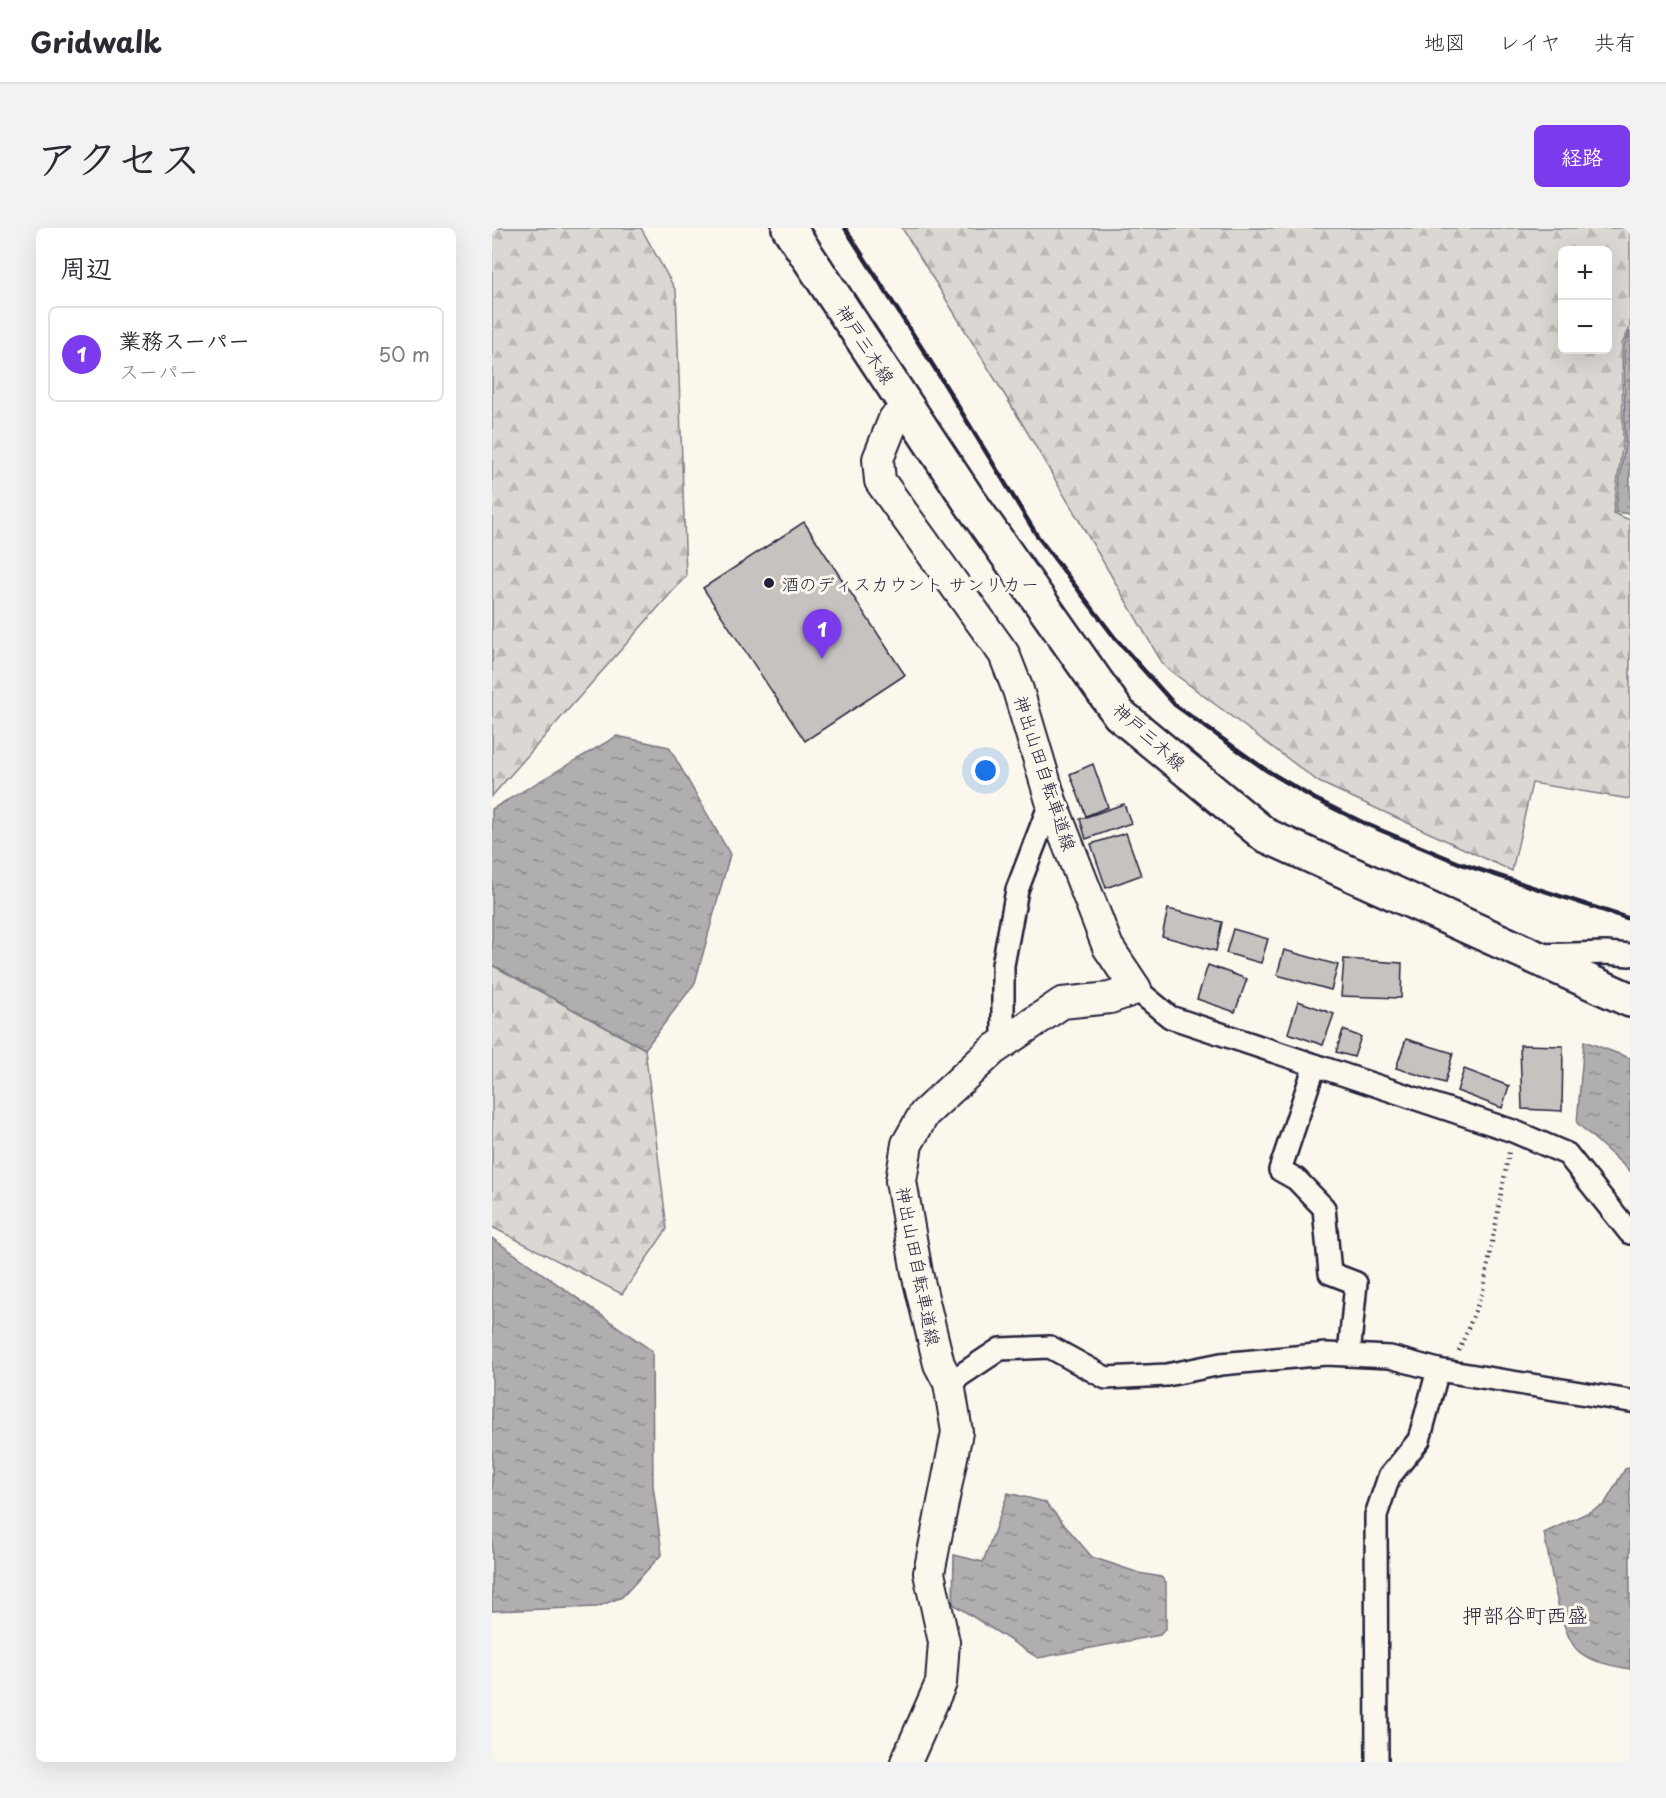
<!DOCTYPE html>
<html lang="ja">
<meta charset="utf-8">
<style>
body{margin:0;font-family:"Playpen Sans","Klee One",sans-serif;background:#f2f2f3;color:#2b2b33}
.controls{position:absolute;right:18px;top:18px;display:grid;overflow:hidden;border-radius:9px;box-shadow:0 6px 24px #0002}
.controls button{width:54px;height:54px;display:grid;place-items:center;padding:0;border:0;border-bottom:2px solid #e1e1e2;background:#fff;color:#2b2b33;font:30px sans-serif}
.you{position:absolute;left:494px;top:543px;width:21px;height:21px;margin:-15px;border:4px solid #fff;border-radius:50%;background:#1a73e8;box-shadow:0 0 0 9px #1a73e833}
.badge{display:grid;place-items:center;width:39px;height:39px;border-radius:50%;background:#7c3aed;color:#fff;font-size:20px;font-weight:700}
.pin{position:absolute;translate:-50% -50px;filter:drop-shadow(0 2px 3px #0008)}
.pin::after{content:'';position:absolute;top:32px;width:21px;height:18px;background:inherit;clip-path:polygon(0 0,100% 0,50% 100%)}
.list{margin:0;padding:0;list-style:none}
h2{display:flex;justify-content:space-between;align-items:center;height:78px;margin:0;padding:0 24px;font-size:26px}
h2 small{font-size:20px;font-weight:400;color:#7c7c81}
.list li{display:grid;grid-template-columns:39px 1fr auto;gap:18px;align-items:center;box-sizing:border-box;height:96px;margin:0 12px 12px;padding:0 12px;border:2px solid #e1e1e2;border-radius:9px}
.list b{display:block;font-size:22px;white-space:nowrap}
.list p{margin:0;font-size:20px;white-space:nowrap;color:#7c7c81}
.list em{font-size:20px;font-style:normal;color:#7c7c81}
.map{position:relative;flex:none;width:1138px;height:1534px;overflow:hidden;border-radius:9px}
header{display:flex;align-items:center;gap:36px;box-sizing:border-box;height:84px;padding:0 30px;background:#fff;border-bottom:2px solid #e1e1e2}
header strong{font-size:28px}
nav{display:flex;gap:33px;margin-inline-start:auto;font-size:21px}
.intro{display:flex;align-items:center;justify-content:space-between;box-sizing:border-box;height:144px;padding:0 36px}
h1{margin:0;font-size:42px}
.button{padding:15px 27px;border-radius:9px;background:#7c3aed;color:#fff;font-size:21px;font-weight:700}
main{display:flex;gap:36px;padding:0 36px}
aside{flex:1;background:#fff;border-radius:9px;box-shadow:0 6px 24px #0002}
.map>svg:first-child{display:block}
</style>
<header>
<strong>Gridwalk</strong>
<nav><a>地図</a><a>レイヤ</a><a>共有</a></nav>
</header>
<div class="intro"><h1>アクセス</h1><a class="button">経路</a></div>
<main>
<aside>
<h2>周辺<small></small></h2>
<ul class="list">
<li><span class="badge">1</span><div><b>業務スーパー</b><p>スーパー</p></div><em>50 m</em></li>
</ul>
</aside>
<div class="map">
<svg width="1138" height="1534" viewBox="0 0 1138 1534">
<defs>
<pattern id="forest-firs" width="22" height="20" patternUnits="userSpaceOnUse" patternTransform="scale(1.5)"><rect width="22" height="20" fill="#dbd8d3"/><path d="M5 1l3.5 6h-7zM16 11l3.5 6h-7z" fill="#bcb9b6"/></pattern>
<pattern id="water-ripples" width="26" height="14" patternUnits="userSpaceOnUse" patternTransform="scale(1.5)"><rect width="26" height="14" fill="#b1aeb0"/><path d="M2 4q2-2 4 0t4 0M15 11q2-2 4 0t4 0" fill="none" stroke="#908d90"/></pattern>
</defs>
<rect width="100%" height="100%" fill="#fbf7ec"/>
<filter id="ink" filterUnits="userSpaceOnUse"><feTurbulence type="fractalNoise" baseFrequency=".0167" numOctaves="2"/><feDisplacementMap in="SourceGraphic" scale="12" xChannelSelector="R" yChannelSelector="G"/><feConvolveMatrix kernelMatrix="1 2 1 2 8 2 1 2 1" color-interpolation-filters="sRGB"/></filter>
<g filter="url(#ink)">
<!-- forest -->
<g fill="url(#forest-firs)" stroke="#7e7d87" stroke-width="1.5" fill-rule="evenodd">
<polygon points="0,0 149,0 184,63 194,348 0,568"/>
<path d="M410,0H1138V100L1130,116L1131,213L1121,285L1138,292V571L1040,555L1020,643L827,554L672,438L530,195ZM1070,22H1116V122H1070Z"/>
<polygon points="0,737 153,821 175,1001 130,1066 0,999"/>
</g>
<!-- water -->
<g fill="url(#water-ripples)" stroke="#787681" stroke-width="1.5">
<polygon points="1138,103 1138,286 1123,284 1133,214 1132,117"/>
<polygon points="125,508 177,519 238,626 203,755 153,821 0,737 0,581"/>
<polygon points="1092,813 1138,830 1138,943 1085,895"/>
<polygon points="0,1010 160,1123 161,1257 170,1326 130,1369 105,1379 0,1383"/>
<path d="M1138,1240V1441C1122,1438 1104,1435 1090,1426C1067,1413 1058,1331 1052,1305L1112,1277L1133,1241Z"/>
<polygon points="516,1265 553,1274 600,1329 647,1345 669,1349 674,1354 674,1400 668,1407 546,1430 461,1376 462,1327 491,1334"/>
</g>
<!-- building -->
<g fill="#c6c2c0" stroke="#22223b" stroke-width="1.5">
<polygon points="312,294 413,447 313,513 211,360"/>
<polygon points="601,536 616,579 594,588 578,546"/>
<polygon points="632,576 639,595 594,611 588,591"/>
<polygon points="634,605 649,647 614,660 599,616"/>
<polygon points="676,681 730,694 724,723 670,708"/>
<polygon points="741,701 776,711 769,735 734,725"/>
<polygon points="792,722 846,737 839,762 785,747"/>
<polygon points="852,731 910,735 909,770 849,768"/>
<polygon points="716,737 755,751 743,784 705,771"/>
<polygon points="806,773 842,786 831,817 796,805"/>
<polygon points="851,802 869,809 862,829 844,824"/>
<polygon points="914,811 961,825 953,855 904,840"/>
<polygon points="1028,817 1071,818 1070,883 1030,881"/>
<polygon points="972,841 1017,858 1010,880 965,863"/>
</g>
<g fill="none" stroke-linecap="round" stroke-linejoin="round">
<defs>
<g id="minor">
<polyline points="1047,727 1114,725 1138,727"/>
<polyline points="644,761 678,789 1021,903 1075,926 1138,1005"/>
<polyline points="511,816 511,737 525,662 559,573"/>
<polyline points="823,837 788,942 804,951 832,980 838,1045 864,1055 857,1127"/>
<polyline points="457,1155 508,1121 558,1119 614,1150 675,1147 729,1136 834,1126 898,1129 946,1142 1138,1173"/>
<polyline points="885,1534 884,1287 897,1249 927,1212 946,1142"/>
</g>
<polyline id="secondary" points="402,191 386,231 388,253 512,426 526,462 559,573 616,719 644,761 618,770 570,775 501,822 432,886 415,916 409,953 425,1045 447,1136 457,1155 465,1204 437,1345 452,1414 449,1455 414,1534"/>
<polyline id="primary" points="297,0 478,274 627,486 773,607 1138,772"/>
</defs>
<!-- minor casing -->
<use href="#minor" stroke="#22223b" stroke-width="26"/>
<!-- secondary casing -->
<use href="#secondary" stroke="#22223b" stroke-width="34"/>
<!-- primary casing -->
<use href="#primary" stroke="#22223b" stroke-width="38"/>
<!-- path -->
<polyline stroke="#22223b" stroke-width="4" stroke-dasharray="1.5 4.5" stroke-linecap="butt" points="967,1123 991,1063 1017,924"/>
<!-- minor -->
<use href="#minor" stroke="#fbf7ec" stroke-width="21"/>
<!-- secondary -->
<use href="#secondary" stroke="#fbf7ec" stroke-width="30"/>
<!-- primary -->
<use href="#primary" stroke="#fbf7ec" stroke-width="33"/>
<!-- rail -->
<polyline stroke="#22223b" stroke-width="4.5" points="353,0 442,139 546,309 623,410 683,477 774,542 823,571 874,596 967,635 1138,691"/>
</g>
</g>
<!-- markers -->
<circle fill="#22223b" stroke="#fbf7ec" stroke-width="2" cx="277" cy="355" r="6"/>
<g text-anchor="middle" dominant-baseline="central" stroke-width="6" stroke-linejoin="round" paint-order="stroke">
<!-- street labels -->
<g font-size="18" fill="#22223b" stroke="#fbf7ec">
<text transform="translate(374 116) rotate(57)">神戸三木線</text>
<text transform="translate(658 508) rotate(42)">神戸三木線</text>
<text transform="translate(554 545) rotate(72)">神出山田自転車道線</text>
<text transform="translate(427 1038) rotate(79)">神出山田自転車道線</text>
</g>
<!-- poi labels -->
<g font-size="18" fill="#22223b" stroke="#fbf7ec" text-anchor="start">
<text x="289" y="355">酒のディスカウント サンリカー</text>
</g>
<!-- quarter labels -->
<g font-size="21" fill="#22223b" stroke="#fbf7ec">
<text x="1033" y="1386">押部谷町西盛</text>
</g>
</g>
</svg>
<div class="controls">
<button>+</button>
<button>−</button>
</div>
<div class="you"></div>
<div class="pin badge" style="left:330px;top:431px">1</div>
</div>
</main>
